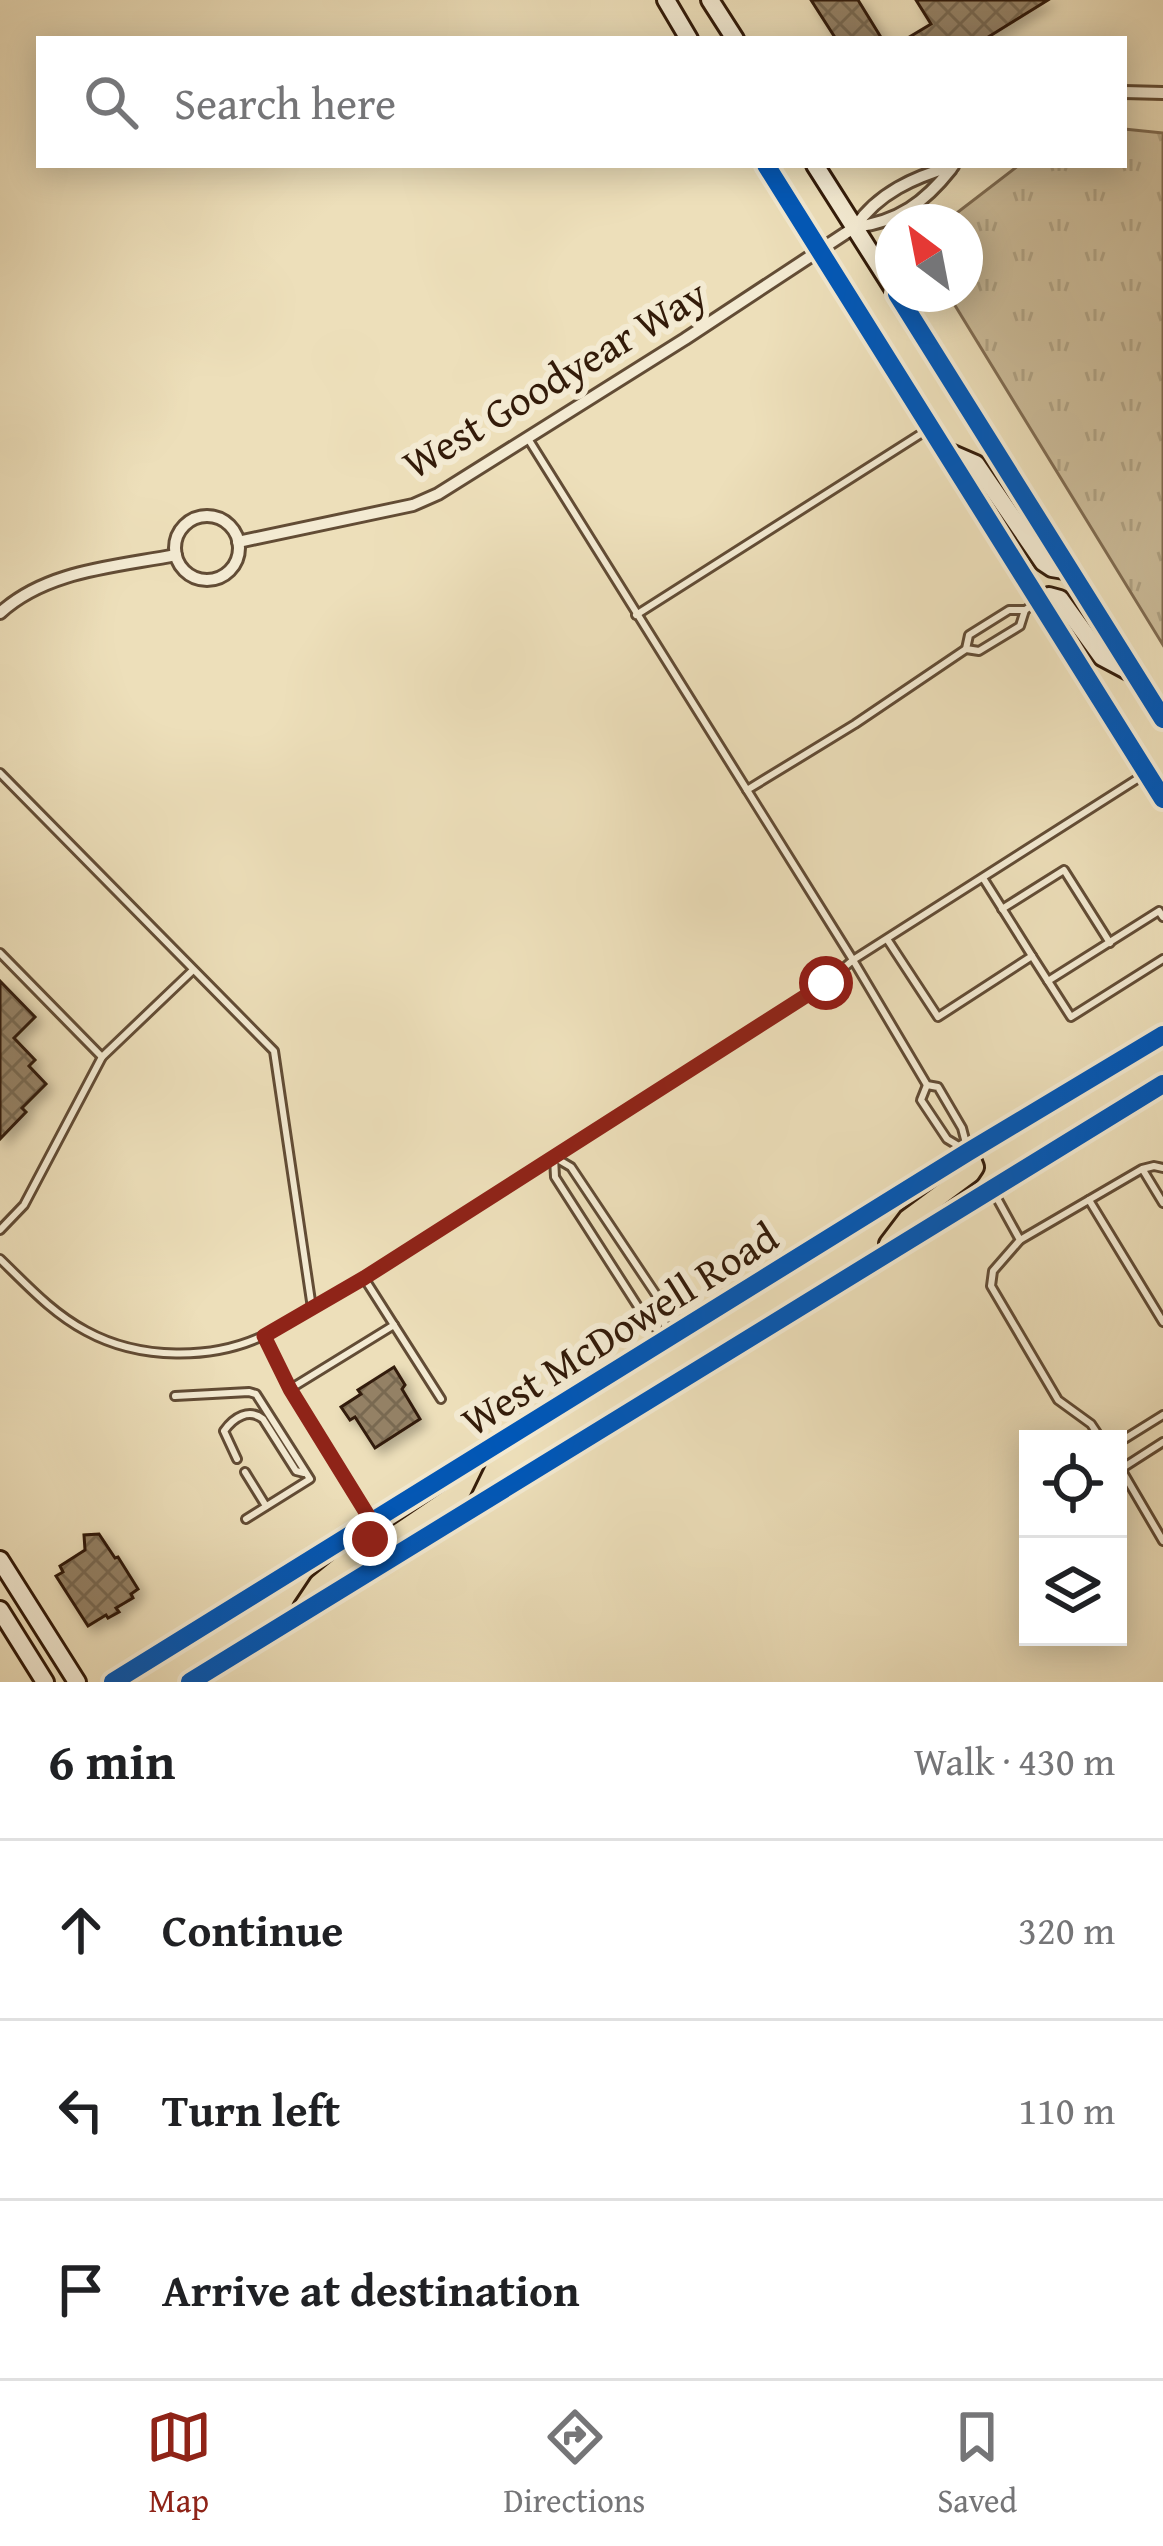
<!DOCTYPE html>
<meta charset="utf-8">
<style>
body{margin:0;font-family:"Gentium Book Plus",serif;background:#f2f2f2;color:#202124}
.controls{position:absolute;right:36px;bottom:36px;display:grid;overflow:hidden;border-radius:0px;box-shadow:0 6px 30px #0003}
.controls button{width:108px;height:108px;display:grid;place-items:center;padding:0;border:0;border-bottom:3px solid #e0e0e0;background:#fff;color:#202124;font:60px sans-serif}
.compass{position:absolute;left:875px;top:204px;width:108px;height:108px;border-radius:50%;background:#fff;box-shadow:0 6px 30px #0003;rotate:328deg}
.stop{position:absolute;width:36px;height:36px;margin:-27px;border:9px solid #8f2418;border-radius:50%;background:#fff}
.stop.end{background:#8f2418;border-color:#fff;box-shadow:0 3px 12px #0008}
.list{margin:0;padding:0;list-style:none}
h2{display:flex;justify-content:space-between;align-items:center;height:156px;margin:0;padding:0 48px;font-size:51px}
h2 small{font-size:39px;font-weight:400;color:#757577}
.list li{display:grid;grid-template-columns:78px 1fr auto;gap:36px;align-items:center;box-sizing:border-box;height:180px;padding:0 48px;border-top:3px solid #e0e0e0}
.list b{display:block;font-size:45px;white-space:nowrap}
.list em{font-size:39px;font-style:normal;color:#757577}
.icon{flex:none;width:66px;height:66px;fill:none;stroke:currentColor;stroke-width:2;stroke-linecap:round;stroke-linejoin:round}
.map{position:relative;flex:none;width:1163px;height:1682px;overflow:hidden}
.search{position:absolute;background:#fff;box-shadow:0 6px 30px #0003;left:36px;right:36px;top:36px;height:132px;display:flex;align-items:center;gap:30px;box-sizing:border-box;padding:0 42px;border-radius:0px;color:#757577;font-size:45px}
.sheet{height:696px;background:#fff}
nav{display:flex;justify-content:space-around;align-items:center;box-sizing:border-box;height:168px;border-top:3px solid #e0e0e0;background:#fff;font-size:33px;color:#757577}
nav a{display:grid;justify-items:center;gap:6px}
nav .on{color:#8f2418}
.map>svg:first-child{display:block}
</style>
<div class="map">
<svg width="1163" height="1682" viewBox="0 0 1163 1682">
<defs>
<pattern id="grass-tufts" width="24" height="20" patternUnits="userSpaceOnUse" patternTransform="scale(3)"><rect width="24" height="20" fill="#cdbe9c"/><path d="M3 7l-1-3M5 7V3M7 7l1-3M15 17l-1-3M17 17v-4M19 17l1-3" fill="none" stroke="#b0a385"/></pattern>
<pattern id="building-cross-hatch" width="8" height="8" patternUnits="userSpaceOnUse" patternTransform="scale(3)"><rect width="8" height="8" fill="#948165"/><path d="M0 0l8 8M0 8l8-8" fill="none" stroke="#796951"/></pattern>
<filter id="shadow"><feDropShadow dx="6" dy="6" stdDeviation="6" flood-color="#0004"/></filter>
</defs>
<rect width="100%" height="100%" fill="#eddfba"/>
<filter id="stains"><feTurbulence type="fractalNoise" baseFrequency=".00167" numOctaves="4"/><feColorMatrix values="0 0 0 0 .2 0 0 0 0 .09 0 0 0 0 .02 0 0 0 .5 -.17"/></filter>
<radialGradient id="worn" r=".72"><stop offset=".6" stop-color="#630" stop-opacity="0"/><stop offset="1" stop-color="#630" stop-opacity=".3"/></radialGradient>
<!-- grass -->
<polygon fill="url(#grass-tufts)" stroke="#806c52" stroke-width="3" points="1124,129 1163,133 1163,645 948,294 965,294 965,222 945,222 1019,165 1124,165"/>
<!-- building -->
<g fill="url(#building-cross-hatch)" stroke="#331b09" stroke-width="3" filter="url(#shadow)">
<polygon points="811,0 858,0 882,39 836,39"/>
<polygon points="916,0 1048,0 985,39 906,39 931,24"/>
<polygon points="0,981 35,1017 14,1038 35,1060 29,1066 46,1084 22,1108 26,1112 0,1139"/>
<polygon points="394,1367 405,1385 402,1389 420,1419 375,1448 355,1417 350,1420 341,1407 361,1394 358,1390"/>
<polygon points="99,1534 115,1558 118,1557 138,1589 131,1594 133,1598 116,1608 119,1612 108,1618 106,1615 88,1626 56,1576 63,1572 60,1566 85,1550 84,1535"/>
</g>
<g fill="none" stroke-linecap="round" stroke-linejoin="round">
<defs>
<g id="lane">
<polyline points="527,437 853,960 1145,774"/>
<polyline points="636,615 927,430"/>
<polyline points="966,649 969,635 1009,610 1025,610 1038,602"/>
<polyline points="0,773 274,1051 312,1308"/>
<polyline points="747,790 855,724 966,649 979,651 1020,626 1025,610"/>
<polyline points="1002,909 1064,870 1110,943"/>
<polyline points="887,939 938,1017 1032,956 983,878"/>
<polyline points="0,953 102,1057"/>
<polyline points="1032,956 1071,1017 1163,959"/>
<polyline points="1048,981 1159,911 1163,917"/>
<polyline points="927,1085 921,1100 947,1139 967,1151"/>
<polyline points="554,1157 571,1167 661,1302 666,1331"/>
<polyline points="554,1157 555,1177 644,1316 663,1335"/>
<polyline points="1143,1170 1163,1203"/>
<polyline points="993,1191 1020,1240 993,1271 991,1286 1058,1400 1091,1424 1101,1439"/>
<polyline points="1089,1200 1163,1322"/>
<polyline points="0,1230 24,1205 102,1057 192,971"/>
<polyline points="1020,1240 1142,1169 1154,1166 1163,1168"/>
<path d="M0,1259C27,1285 52,1313 86,1331C139,1360 213,1361 267,1334C300,1317 332,1296 364,1278L441,1399"/>
<polyline points="364,1278 826,983 853,960 927,1085 938,1087 962,1128 967,1147"/>
<polyline points="264,1336 290,1389 370,1519"/>
<polyline points="290,1389 394,1325"/>
<polyline points="175,1396 249,1392 256,1394 310,1479 246,1519"/>
<polyline points="1118,1443 1163,1415"/>
<path d="M237,1459L224,1431C234,1417 249,1408 263,1419L296,1471L304,1473"/>
<polyline points="1118,1464 1163,1541"/>
<polyline points="1121,1469 1163,1442"/>
<polyline points="245,1472 266,1506"/>
</g>
<g id="street">
<polyline points="1124,92 1163,93"/>
<path d="M855,227C898,222 925,202 951,169"/>
<circle cx="207" cy="548" r="32"/>
<path d="M238,542L413,505L438,494L685,339L855,227C878,193 914,177 953,166"/>
<path d="M0,613C47,570 115,567 176,555"/>
</g>
<g id="secondary">
<polyline points="666,0 689,39"/>
<polyline points="710,0 735,39"/>
<polyline points="766,165 1163,799"/>
<polyline points="815,165 893,288"/>
<polyline points="897,294 1163,719"/>
<polyline points="946,451 976,464 1043,562 1052,568 1070,571"/>
<polyline points="1039,601 1049,596 1060,599 1102,657 1134,674"/>
<polyline points="0,1560 77,1682"/>
<polyline points="0,1610 45,1682"/>
</g>
<g id="primary">
<polyline points="889,1244 908,1219 970,1173 974,1167 968,1152"/>
<polyline points="387,1561 387,1549 393,1537 461,1491 477,1458"/>
<polyline points="303,1608 319,1584 368,1544 372,1522"/>
<polyline points="113,1682 968,1152 1163,1035"/>
<polyline points="190,1682 1163,1084"/>
</g>
</defs>
<!-- lane casing -->
<use href="#lane" stroke="#624c35" stroke-width="12"/>
<!-- street casing -->
<use href="#street" stroke="#624c35" stroke-width="16"/>
<!-- secondary casing -->
<use href="#secondary" stroke="#331b09" stroke-width="22"/>
<!-- primary casing -->
<use href="#primary" stroke="#331b09" stroke-width="24"/>
<!-- lane -->
<use href="#lane" stroke="#f3ead2" stroke-width="6"/>
<!-- street -->
<use href="#street" stroke="#f3ead2" stroke-width="10"/>
<!-- secondary -->
<use href="#secondary" stroke="#f3ead2" stroke-width="16"/>
<!-- primary -->
<use href="#primary" stroke="#eddfba" stroke-width="18"/>
<defs>
<g id="cycleway">
<polyline points="766,165 1163,799"/>
<polyline points="897,294 1163,719"/>
<polyline points="113,1682 968,1152 1163,1035"/>
<polyline points="190,1682 1163,1084"/>
</g>
</defs>
<!-- cycleway casing -->
<use href="#cycleway" stroke="#f3ead2" stroke-width="26"/>
<!-- cycleway -->
<use href="#cycleway" stroke="#0057b8" stroke-width="18"/>
</g>
<g fill="none" stroke-linecap="round" stroke-linejoin="round">
<!-- route -->
<polyline stroke="#8f2418" stroke-width="15" points="370,1539 372,1522 290,1389 264,1336 364,1278 826,983"/>
</g>
<g text-anchor="middle" dominant-baseline="central" stroke-width="12" stroke-linejoin="round" paint-order="stroke">
<!-- street labels -->
<g font-size="42" fill="#331b09" stroke="#f3ead2">
<text transform="translate(554 378) rotate(-31)">West Goodyear Way</text>
<text transform="translate(619 1328) rotate(-32)">West McDowell Road</text>
</g>
</g>
<rect width="100%" height="100%" filter="url(#stains)"/>
<rect width="100%" height="100%" fill="url(#worn)"/>
</svg>
<div class="controls">
<button><svg class="icon" aria-label="locate" viewBox="0 0 24 24"><circle cx="12" cy="12" r="6"/><path d="M12 2v4M12 18v4M2 12h4M18 12h4"/></svg></button>
<button><svg class="icon" aria-label="layers" viewBox="0 0 24 24"><path d="M12 4l9 5-9 5-9-5zM3 14l9 5 9-5"/></svg></button>
</div>
<svg class="compass" viewBox="-18 -18 36 36"><path d="M0-13l5 13h-10z" fill="#e53935"/><path d="M0 13l5-13h-10z" fill="#757577"/></svg>
<div class="stop" style="left:826px;top:983px"></div>
<div class="stop end" style="left:370px;top:1539px"></div>
<div class="search"><svg class="icon" aria-label="search" viewBox="0 0 24 24"><circle cx="10" cy="10" r="6"/><path d="M15 15l6 6"/></svg>Search here</div>
</div>
<section class="sheet">
<h2>6 min<small>Walk · 430 m</small></h2>
<ul class="list">
<li><svg class="icon" aria-label="ahead" viewBox="0 0 24 24"><path d="M12 20V5M6 11l6-6 6 6"/></svg><div><b>Continue</b></div><em>320 m</em></li>
<li><svg class="icon" aria-label="left" viewBox="0 0 24 24"><path d="M17 20v-9H6M10 6l-5 5 5 5"/></svg><div><b>Turn left</b></div><em>110 m</em></li>
<li><svg class="icon" aria-label="arrive" viewBox="0 0 24 24"><path d="M6 21V4h12l-3 4 3 4H6"/></svg><div><b>Arrive at destination</b></div></li>
</ul>
</section>
<nav>
<a class="on"><svg class="icon" aria-label="map" viewBox="0 0 24 24"><path d="M3 6l6-2 6 2 6-2v14l-6 2-6-2-6 2zM9 4v14M15 6v14"/></svg>Map</a>
<a><svg class="icon" aria-label="directions" viewBox="0 0 24 24"><path d="M12 3l9 9-9 9-9-9zM9 14v-3h6M13 9l2 2-2 2"/></svg>Directions</a>
<a><svg class="icon" aria-label="saved" viewBox="0 0 24 24"><path d="M7 4h10v16l-5-4-5 4z"/></svg>Saved</a>
</nav>
